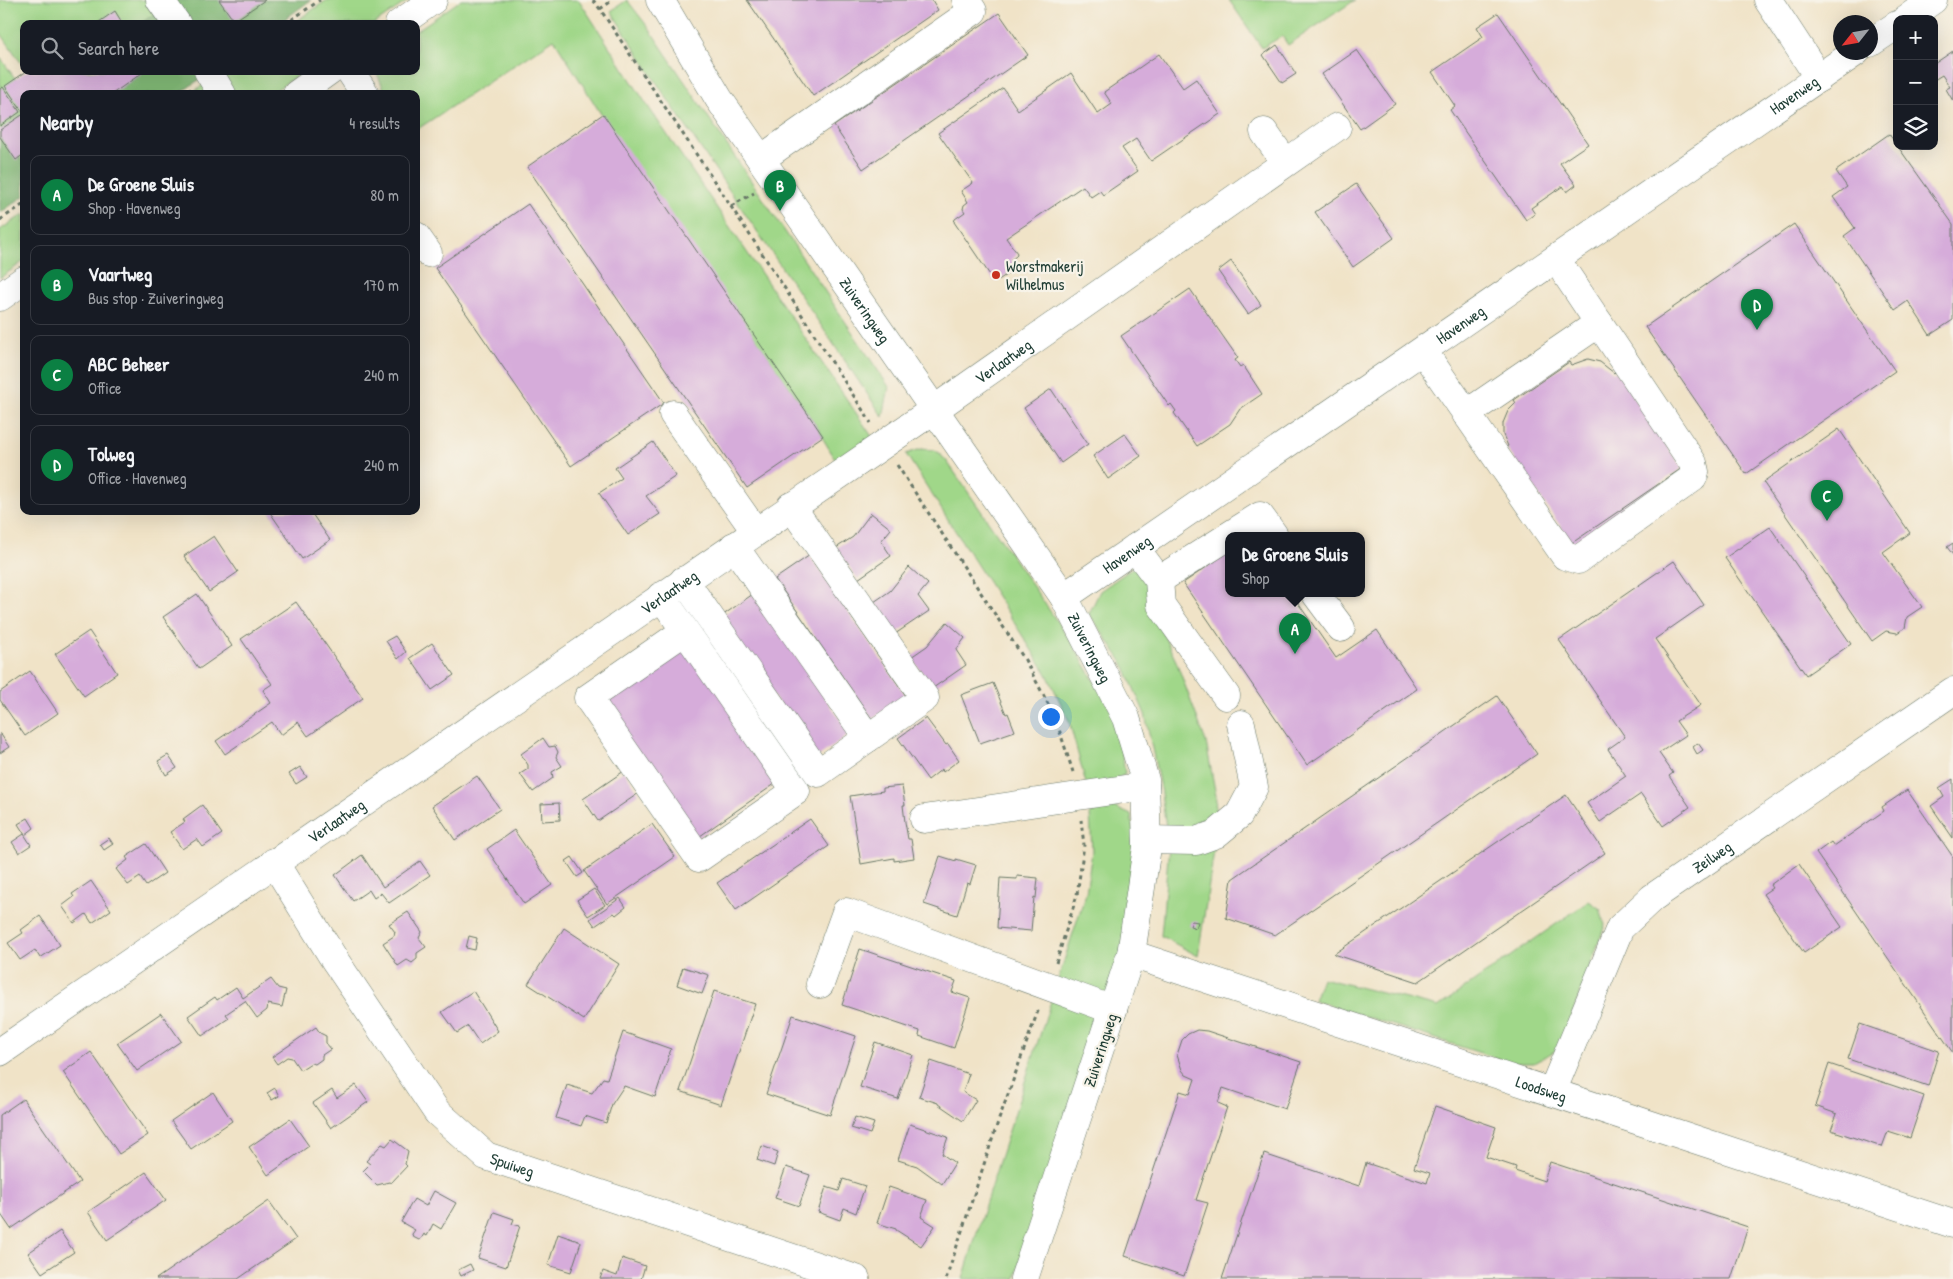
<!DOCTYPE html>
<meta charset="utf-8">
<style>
body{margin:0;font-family:"Patrick Hand",sans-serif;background:#242831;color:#f1f3f6}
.controls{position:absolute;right:15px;top:15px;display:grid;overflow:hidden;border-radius:10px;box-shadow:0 5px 20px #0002}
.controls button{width:45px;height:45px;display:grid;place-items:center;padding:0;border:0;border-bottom:1px solid #363941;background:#171b24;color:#f1f3f6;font:25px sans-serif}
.compass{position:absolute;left:1833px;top:15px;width:45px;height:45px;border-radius:50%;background:#171b24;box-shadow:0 5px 20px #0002;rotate:239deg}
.you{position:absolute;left:1050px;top:716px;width:18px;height:18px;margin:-12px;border:4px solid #fff;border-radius:50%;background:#1a73e8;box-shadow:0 0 0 8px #1a73e833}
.badge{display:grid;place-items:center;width:32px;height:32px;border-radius:50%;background:#0b8043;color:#fff;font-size:16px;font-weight:700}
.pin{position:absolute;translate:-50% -41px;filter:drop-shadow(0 1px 2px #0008)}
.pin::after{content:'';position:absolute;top:26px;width:18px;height:15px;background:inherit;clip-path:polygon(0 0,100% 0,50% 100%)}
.popup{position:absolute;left:1225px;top:532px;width:140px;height:65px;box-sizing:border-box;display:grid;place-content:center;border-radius:10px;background:#171b24;filter:drop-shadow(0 1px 4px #0005);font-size:16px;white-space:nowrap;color:#9ea1a6}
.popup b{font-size:19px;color:#f1f3f6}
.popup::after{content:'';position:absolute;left:50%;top:100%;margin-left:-10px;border:10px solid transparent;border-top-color:#171b24}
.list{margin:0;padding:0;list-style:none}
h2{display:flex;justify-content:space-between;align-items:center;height:65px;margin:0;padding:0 20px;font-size:21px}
h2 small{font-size:16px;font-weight:400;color:#9ea1a6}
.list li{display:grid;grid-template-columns:32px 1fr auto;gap:15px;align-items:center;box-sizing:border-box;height:80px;margin:0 10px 10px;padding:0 10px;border:1px solid #363941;border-radius:10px}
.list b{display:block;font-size:19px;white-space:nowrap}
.list p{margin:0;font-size:16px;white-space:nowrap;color:#9ea1a6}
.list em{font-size:16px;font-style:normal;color:#9ea1a6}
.icon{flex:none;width:28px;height:28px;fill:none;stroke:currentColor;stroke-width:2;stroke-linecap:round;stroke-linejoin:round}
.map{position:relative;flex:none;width:1953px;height:1279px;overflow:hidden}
.search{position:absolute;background:#171b24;box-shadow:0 5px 20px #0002;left:20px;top:20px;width:400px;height:55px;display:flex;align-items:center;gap:12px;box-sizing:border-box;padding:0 18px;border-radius:10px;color:#9ea1a6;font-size:19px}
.panel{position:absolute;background:#171b24;box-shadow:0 5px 20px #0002;left:20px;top:90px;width:400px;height:425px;border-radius:10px}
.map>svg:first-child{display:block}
</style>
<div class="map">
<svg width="1953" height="1279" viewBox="0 0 1953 1279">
<rect width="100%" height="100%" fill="#f7f3e8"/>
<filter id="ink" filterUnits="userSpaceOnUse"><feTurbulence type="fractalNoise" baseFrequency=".02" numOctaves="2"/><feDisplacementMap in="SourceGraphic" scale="10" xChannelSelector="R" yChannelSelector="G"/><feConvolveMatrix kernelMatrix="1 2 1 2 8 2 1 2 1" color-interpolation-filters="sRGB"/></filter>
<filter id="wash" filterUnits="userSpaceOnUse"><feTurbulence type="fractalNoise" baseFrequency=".0096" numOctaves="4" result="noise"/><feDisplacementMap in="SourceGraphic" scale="20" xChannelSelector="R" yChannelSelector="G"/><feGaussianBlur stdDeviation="1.12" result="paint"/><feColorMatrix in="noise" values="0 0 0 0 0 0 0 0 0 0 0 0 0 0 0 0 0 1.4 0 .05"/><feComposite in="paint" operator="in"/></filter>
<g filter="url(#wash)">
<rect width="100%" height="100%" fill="#f0e3c7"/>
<!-- green -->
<g fill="#a0d789" stroke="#608a5e">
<polygon points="0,0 175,0 140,24 24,24 24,67 0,32"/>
<polygon points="327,0 409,0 374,24 292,24"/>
<polygon points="461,0 579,0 647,105 873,438 837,462 822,437 823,436 601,114 554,39 416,130 416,94 386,94 376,71 416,71 416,31"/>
<polygon points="627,0 648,27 889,387 883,417 664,94 611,11"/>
<polygon points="1229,0 1355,0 1288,45 1282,36 1262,48"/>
<polygon points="0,57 26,94 24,94 24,167 18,154 0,130"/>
<polygon points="223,71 304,71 270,94 190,94"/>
<polygon points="24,214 24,261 0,278 0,230"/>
<polygon points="921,449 935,450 946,460 1074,646 1118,722 1125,774 1112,783 1087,787 1069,721 1047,674 906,454"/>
<polygon points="1137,565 1161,601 1150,607 1176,661 1206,742 1216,796 1214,827 1214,851 1198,956 1161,936 1169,846 1160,787 1145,714 1122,661 1089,614 1100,591"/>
<polygon points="1114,807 1131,815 1136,849 1128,931 1015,1279 963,1279 985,1205 1086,893 1092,851 1090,814 1101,809"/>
<polygon points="1589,901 1600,909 1605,925 1560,1048 1534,1063 1512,1063 1314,1000 1322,978 1438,1007"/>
</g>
<!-- forest -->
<g fill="#80b875" stroke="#507a54">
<polygon points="175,0 311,0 278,24 140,24"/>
<polygon points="68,71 211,71 179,94 41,94"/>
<polygon points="0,130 18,154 24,167 24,196 0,213"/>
</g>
<g id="blocks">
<!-- building -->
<g fill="#d6acda">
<polygon points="219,0 265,0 234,21"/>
<polygon points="747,0 932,0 938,10 813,96"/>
<polygon points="115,11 123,24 96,24"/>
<polygon points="999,13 1028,55 863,169 834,126"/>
<polygon points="1498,13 1588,144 1560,163 1576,185 1567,192 1563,186 1531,208 1535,214 1526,220 1450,110 1455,106 1432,72 1483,37 1477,27"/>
<polygon points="1277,45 1296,74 1282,83 1263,55"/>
<polygon points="1357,50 1395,104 1360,129 1322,74"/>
<polygon points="1953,51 1953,101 1946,89 1950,87 1942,75 1934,80 1934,64"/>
<polygon points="1159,54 1183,88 1196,79 1220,114 1151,161 1136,139 1122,148 1138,171 1103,195 1100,191 1091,197 1083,186 1006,238 1017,253 1016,256 1011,260 1015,267 1015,269 997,281 994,281 954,222 955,219 965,212 963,209 964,205 968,202 961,191 973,183 938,133 1003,88 1018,110 1071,73 1098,114 1112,104 1104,92"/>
<polygon points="27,71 145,71 112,94 24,94 24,114 5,86"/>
<polygon points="3,87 20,112 0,126 0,89"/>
<polygon points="603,114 823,436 747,488 527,167"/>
<polygon points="22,115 24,117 24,154 16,160 0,137 0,130"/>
<polygon points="1889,134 1953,224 1953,320 1930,335 1908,301 1895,310 1844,236 1855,228 1833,197 1847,187 1836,171"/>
<polygon points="1356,184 1394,238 1353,267 1315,212"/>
<polygon points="528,204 664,403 571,466 435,268"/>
<polygon points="1794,224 1895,371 1746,474 1645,327"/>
<polygon points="1231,261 1261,305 1248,314 1218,271"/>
<polygon points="1190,289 1238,358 1235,360 1240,367 1243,365 1262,394 1240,409 1230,424 1197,446 1174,413 1176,411 1171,404 1169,406 1121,336"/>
<polygon points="1588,359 1600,362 1614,373 1616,371 1682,468 1572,543 1506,447 1508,446 1503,435 1503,423 1508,411 1516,403 1514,400 1569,362 1571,365"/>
<polygon points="1051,389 1088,444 1061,463 1024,408"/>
<polygon points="1839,429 1910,533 1883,552 1922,607 1907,617 1905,628 1897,633 1886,631 1872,641 1763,482"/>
<polygon points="1125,434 1141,456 1108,479 1093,456"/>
<polygon points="653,442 676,476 646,496 660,514 628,535 599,493 622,478 615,468"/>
<polygon points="269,511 310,511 330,540 302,559"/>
<polygon points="871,513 891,529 881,541 891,556 858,579 836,548 853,537"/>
<polygon points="1770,527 1851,644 1806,675 1725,558"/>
<polygon points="214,536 238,572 209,592 184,556"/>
<polygon points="1953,543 1953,555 1947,547"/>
<polygon points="1229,552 1229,593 1291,593 1336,658 1377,630 1417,689 1307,765 1183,583"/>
<polygon points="813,553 810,557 906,696 872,719 775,579"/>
<polygon points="1674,561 1704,605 1655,639 1701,705 1676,721 1686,735 1659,753 1673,773 1669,776 1690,807 1663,826 1641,794 1600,822 1587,803 1626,776 1608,749 1625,737 1559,640"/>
<polygon points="909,567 928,584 918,596 929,611 895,634 874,602 890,591"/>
<polygon points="197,594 232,646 199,669 163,617"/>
<polygon points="753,594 850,734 816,758 719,618"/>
<polygon points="296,602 363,698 308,736 298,722 281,735 272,722 225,754 216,741 271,703 263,690 272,684 241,639"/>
<polygon points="947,622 965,638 956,650 966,665 933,688 911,657 927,646"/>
<polygon points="89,631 117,673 84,696 55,654"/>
<polygon points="395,636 406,652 398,659 386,641"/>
<polygon points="689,642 782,779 690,843 596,706"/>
<polygon points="432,643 454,675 432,690 410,658"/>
<polygon points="30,671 58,713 25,736 0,700 0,692"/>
<polygon points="993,683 1006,714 1008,713 1015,731 980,743 961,695"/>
<polygon points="1497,696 1537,754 1275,935 1226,918 1232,879"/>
<polygon points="926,718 946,745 948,744 959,760 943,772 942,769 928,780 898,738"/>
<polygon points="0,733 9,747 0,753"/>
<polygon points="543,738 549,747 555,746 558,752 556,757 562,766 552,772 553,778 533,792 520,774 528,769 528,765 521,754"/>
<polygon points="1698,743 1703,750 1697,754 1693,747"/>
<polygon points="168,755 177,768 166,775 158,761"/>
<polygon points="300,767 307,777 296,784 289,774"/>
<polygon points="624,771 639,793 598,821 583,799"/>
<polygon points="477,776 500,809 455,840 432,806"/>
<polygon points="1953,779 1953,838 1931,806 1944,797 1939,788"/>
<polygon points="902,786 905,805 903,805 905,822 908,839 911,839 914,858 894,861 894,858 861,864 850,796 883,791 883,788"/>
<polygon points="1907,790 1953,857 1953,1053 1816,853 1831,842 1834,846 1884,811 1882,807"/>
<polygon points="1566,795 1605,853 1418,982 1334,954"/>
<polygon points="559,803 560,820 542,821 541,804"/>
<polygon points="202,805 222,834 203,847 197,839 182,849 170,832 185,822 183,819"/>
<polygon points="28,818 34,828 25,835 18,824"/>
<polygon points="810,819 829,846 736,910 717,883"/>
<polygon points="652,824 675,857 607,904 584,871"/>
<polygon points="514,830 552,885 524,904 487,849"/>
<polygon points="24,834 31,845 19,853 12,842"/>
<polygon points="109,838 113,844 104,850 100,844"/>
<polygon points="146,844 165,873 146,886 140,877 128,885 116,869 128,860 126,857"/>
<polygon points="362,855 383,887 420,861 430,875 389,903 381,893 374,898 369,890 353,901 335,875"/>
<polygon points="940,856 956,861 956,859 976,865 970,884 967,883 957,915 924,904"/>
<polygon points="572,857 583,873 577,877 566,861"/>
<polygon points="1799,864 1842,927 1804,953 1763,894 1772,888 1770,885"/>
<polygon points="1017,876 1038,878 1036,898 1034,897 1031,931 997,928 1000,878 1017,879"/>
<polygon points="91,881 111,910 92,923 86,914 74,923 62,906 74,897 72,894"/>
<polygon points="594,889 605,905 588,916 577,900"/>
<polygon points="620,898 626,907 616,915 614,913 595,926 590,919"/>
<polygon points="408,912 422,932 419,938 426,947 417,953 417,959 412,963 407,960 398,966 383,943 394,936 395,932 389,924"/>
<polygon points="40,916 60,945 40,958 35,950 20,960 8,943 23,933 21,930"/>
<polygon points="1192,921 1198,922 1196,928 1190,926"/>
<polygon points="564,928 619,964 584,1020 528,984"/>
<polygon points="469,936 477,938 475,950 466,948"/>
<polygon points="860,949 956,981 952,992 970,998 954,1048 919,1036 920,1031 842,1005"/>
<polygon points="683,967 709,975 702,994 677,985"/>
<polygon points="271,979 278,988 286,990 282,1007 268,1004 267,1010 257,1018 245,1001 226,1014 229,1018 202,1036 188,1016 215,997 217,1000 236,987 243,998"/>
<polygon points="473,991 498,1031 480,1044 468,1026 457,1033 442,1012"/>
<polygon points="714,991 755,1004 721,1105 680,1091"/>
<polygon points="161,1013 181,1041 137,1071 117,1043"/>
<polygon points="793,1015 856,1036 830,1115 766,1094"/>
<polygon points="1860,1024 1939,1051 1928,1086 1848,1059"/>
<polygon points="316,1027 320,1033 326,1036 326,1043 331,1049 322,1055 322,1059 315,1064 311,1063 300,1070 292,1058 287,1057 277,1064 272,1057"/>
<polygon points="1197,1030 1207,1031 1301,1062 1285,1109 1223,1088 1218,1103 1227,1107 1196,1200 1208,1203 1184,1276 1125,1256 1180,1091 1190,1094 1195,1079 1186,1075 1182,1070 1177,1055 1182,1040 1188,1034"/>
<polygon points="623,1032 671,1049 655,1097 624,1086 612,1104 606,1123 585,1116 581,1126 556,1118 567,1085 592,1093 603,1078 607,1079"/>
<polygon points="875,1042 913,1055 898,1099 860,1087"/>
<polygon points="91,1052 148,1135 119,1154 63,1072"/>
<polygon points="931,1061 969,1074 963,1092 976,1100 963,1121 938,1104 938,1103 919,1097"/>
<polygon points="1829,1064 1924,1096 1910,1138 1888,1131 1882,1147 1831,1130 1837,1114 1815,1106"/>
<polygon points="356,1085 368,1102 331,1128 313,1103 332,1090 337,1098"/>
<polygon points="275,1088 279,1096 272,1100 267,1093"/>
<polygon points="213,1092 232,1121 191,1149 171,1121"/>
<polygon points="23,1099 80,1182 11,1229 0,1213 0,1115"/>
<polygon points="1435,1106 1496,1127 1486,1157 1516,1167 1515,1171 1544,1181 1550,1162 1748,1227 1731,1279 1222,1279 1264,1154 1359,1186 1366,1163 1427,1183 1430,1173 1414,1168"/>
<polygon points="855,1117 874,1123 870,1134 851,1128"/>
<polygon points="290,1119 309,1146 268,1175 249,1147"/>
<polygon points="910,1124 948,1137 942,1154 955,1163 942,1184 917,1166 898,1160"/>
<polygon points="392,1139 408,1151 405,1164 407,1166 391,1183 389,1182 377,1185 363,1171 370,1164 366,1161 382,1144 386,1146"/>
<polygon points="762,1146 778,1152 774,1166 757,1160"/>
<polygon points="786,1167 810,1175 799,1206 775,1198"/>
<polygon points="146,1172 166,1200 107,1240 88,1212"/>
<polygon points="843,1179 865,1186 856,1213 844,1208 840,1220 818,1212 826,1187 839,1191"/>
<polygon points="889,1187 927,1200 921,1217 935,1226 921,1246 896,1230 896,1229 877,1223"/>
<polygon points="434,1191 456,1203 441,1229 433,1224 427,1236 424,1234 421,1239 419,1240 413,1237 412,1234 415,1230 401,1222 414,1199 426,1206"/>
<polygon points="269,1201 296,1239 238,1279 156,1279"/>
<polygon points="494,1212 514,1219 512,1224 520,1226 506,1267 478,1258"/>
<polygon points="60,1231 74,1252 42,1273 28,1253"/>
<polygon points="558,1234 581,1242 571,1272 548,1265"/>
<polygon points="622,1258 645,1266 641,1279 600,1279 603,1271 617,1276"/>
<polygon points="470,1264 473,1270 461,1276 458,1270"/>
</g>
</g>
</g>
<g filter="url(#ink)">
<use href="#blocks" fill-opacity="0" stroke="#687767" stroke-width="1"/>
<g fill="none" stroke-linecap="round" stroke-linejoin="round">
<defs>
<g id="minor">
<polyline points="160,0 177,24"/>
<path id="s1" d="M660,0L719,99L1064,597L1126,718L1145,780L1147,847L1131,954L1024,1279"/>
<polyline points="1768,0 1819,78"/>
<polyline points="1906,19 1933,0"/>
<polyline points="399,24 433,0"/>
<polyline points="1870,43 1897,25"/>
<polyline points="208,71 222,94"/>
<polyline points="350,71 365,94"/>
<polyline points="297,94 329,71"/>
<polyline points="1264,132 1285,162"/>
<polyline points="761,159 973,11 966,0"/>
<polyline points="416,236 428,253"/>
<polyline points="0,297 24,280"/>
<polyline points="1423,351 1565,556 1578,560 1693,478 1695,472 1693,463 1556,259"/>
<polyline points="673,414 755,531"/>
<polyline points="1466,414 1599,323"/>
<polyline points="1230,535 1260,516 1274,535"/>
<polyline points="734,546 868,738"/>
<polyline points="1135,548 1159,580 1161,605 1226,696"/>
<polyline points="684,580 818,773 925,698 791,506"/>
<polyline points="1159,580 1229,536"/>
<polyline points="1315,593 1341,628"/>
<polyline points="661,596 796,791 699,858 588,698 685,631"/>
<path id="s2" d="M1064,597L1856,52"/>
<polyline points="924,819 1145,786"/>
<polyline points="1147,840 1196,841 1216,834 1239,815 1254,787 1241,724"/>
<path id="s3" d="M274,862L336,962L437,1112L486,1156L856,1279"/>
<path id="s4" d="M1131,954L1953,1224"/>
<polyline points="820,984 846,912 1113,1010"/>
<path id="s5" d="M0,1052L935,409L1337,127"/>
<path id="s6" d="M1552,1092L1620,928L1652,898L1953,691"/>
</g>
</defs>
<!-- minor casing -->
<use href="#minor" stroke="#687767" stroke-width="29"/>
<!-- path -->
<g stroke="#687767" stroke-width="3" stroke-dasharray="4 4" stroke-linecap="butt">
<polyline points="593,0 600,9 775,273 871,423"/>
<polyline points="600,9 613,0"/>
<polyline points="285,24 320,0"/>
<polyline points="183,94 191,89"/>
<polyline points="731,206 754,193"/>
<polyline points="0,220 24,204"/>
<polyline points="897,465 1025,660 1055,717 1073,772"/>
<polyline points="1056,963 1077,895 1084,845 1081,820"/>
<polyline points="946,1279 998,1122 1039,1008"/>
</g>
<!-- minor -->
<use href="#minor" stroke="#fff" stroke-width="28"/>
</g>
</g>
<!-- markers -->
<circle fill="#c8321e" stroke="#f7f3e8" stroke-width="2" cx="996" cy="275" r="5"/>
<g text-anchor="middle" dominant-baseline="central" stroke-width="4.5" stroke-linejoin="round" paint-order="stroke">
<!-- street labels -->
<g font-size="16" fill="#1f3d34" stroke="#f7f3e8">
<text stroke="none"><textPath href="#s2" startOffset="886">Havenweg</textPath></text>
<text stroke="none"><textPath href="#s1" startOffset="372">Zuiveringweg</textPath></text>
<text stroke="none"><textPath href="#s2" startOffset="481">Havenweg</textPath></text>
<text stroke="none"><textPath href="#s5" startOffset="1218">Verlaatweg</textPath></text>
<text stroke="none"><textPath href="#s2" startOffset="76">Havenweg</textPath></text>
<text stroke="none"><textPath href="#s5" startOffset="812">Verlaatweg</textPath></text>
<text stroke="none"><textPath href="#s1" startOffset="778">Zuiveringweg</textPath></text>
<text stroke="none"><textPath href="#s5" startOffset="408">Verlaatweg</textPath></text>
<text stroke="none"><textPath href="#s6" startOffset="294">Zeilweg</textPath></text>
<text transform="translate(1100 1050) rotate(-72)">Zuiveringweg</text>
<text stroke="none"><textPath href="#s4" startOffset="432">Loodsweg</textPath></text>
<text stroke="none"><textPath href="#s3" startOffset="392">Spuiweg</textPath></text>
</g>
<!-- poi labels -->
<g font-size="16" fill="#1f3d34" stroke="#f7f3e8" text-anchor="start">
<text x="1006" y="266">Worstmakerij<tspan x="1006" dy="18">Wilhelmus</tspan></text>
</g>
</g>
</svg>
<div class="controls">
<button>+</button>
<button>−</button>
<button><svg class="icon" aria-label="layers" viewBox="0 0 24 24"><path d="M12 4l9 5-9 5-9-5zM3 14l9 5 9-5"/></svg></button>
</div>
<svg class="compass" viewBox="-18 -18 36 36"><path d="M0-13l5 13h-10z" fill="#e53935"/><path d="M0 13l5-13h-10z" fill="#9ea1a6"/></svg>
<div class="you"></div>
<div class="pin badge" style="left:1295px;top:654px">A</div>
<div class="popup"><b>De Groene Sluis</b>Shop</div>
<div class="pin badge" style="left:780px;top:211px">B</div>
<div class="pin badge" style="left:1827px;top:521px">C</div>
<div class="pin badge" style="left:1757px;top:330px">D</div>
<div class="search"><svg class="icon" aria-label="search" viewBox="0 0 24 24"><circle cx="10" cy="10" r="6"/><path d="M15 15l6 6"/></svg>Search here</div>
<section class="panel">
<h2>Nearby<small>4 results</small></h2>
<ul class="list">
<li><span class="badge">A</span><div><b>De Groene Sluis</b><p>Shop · Havenweg</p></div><em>80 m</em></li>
<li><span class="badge">B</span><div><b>Vaartweg</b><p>Bus stop · Zuiveringweg</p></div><em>170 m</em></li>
<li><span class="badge">C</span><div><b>ABC Beheer</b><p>Office</p></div><em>240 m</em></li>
<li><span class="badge">D</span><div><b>Tolweg</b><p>Office · Havenweg</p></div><em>240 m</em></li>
</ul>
</section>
</div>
